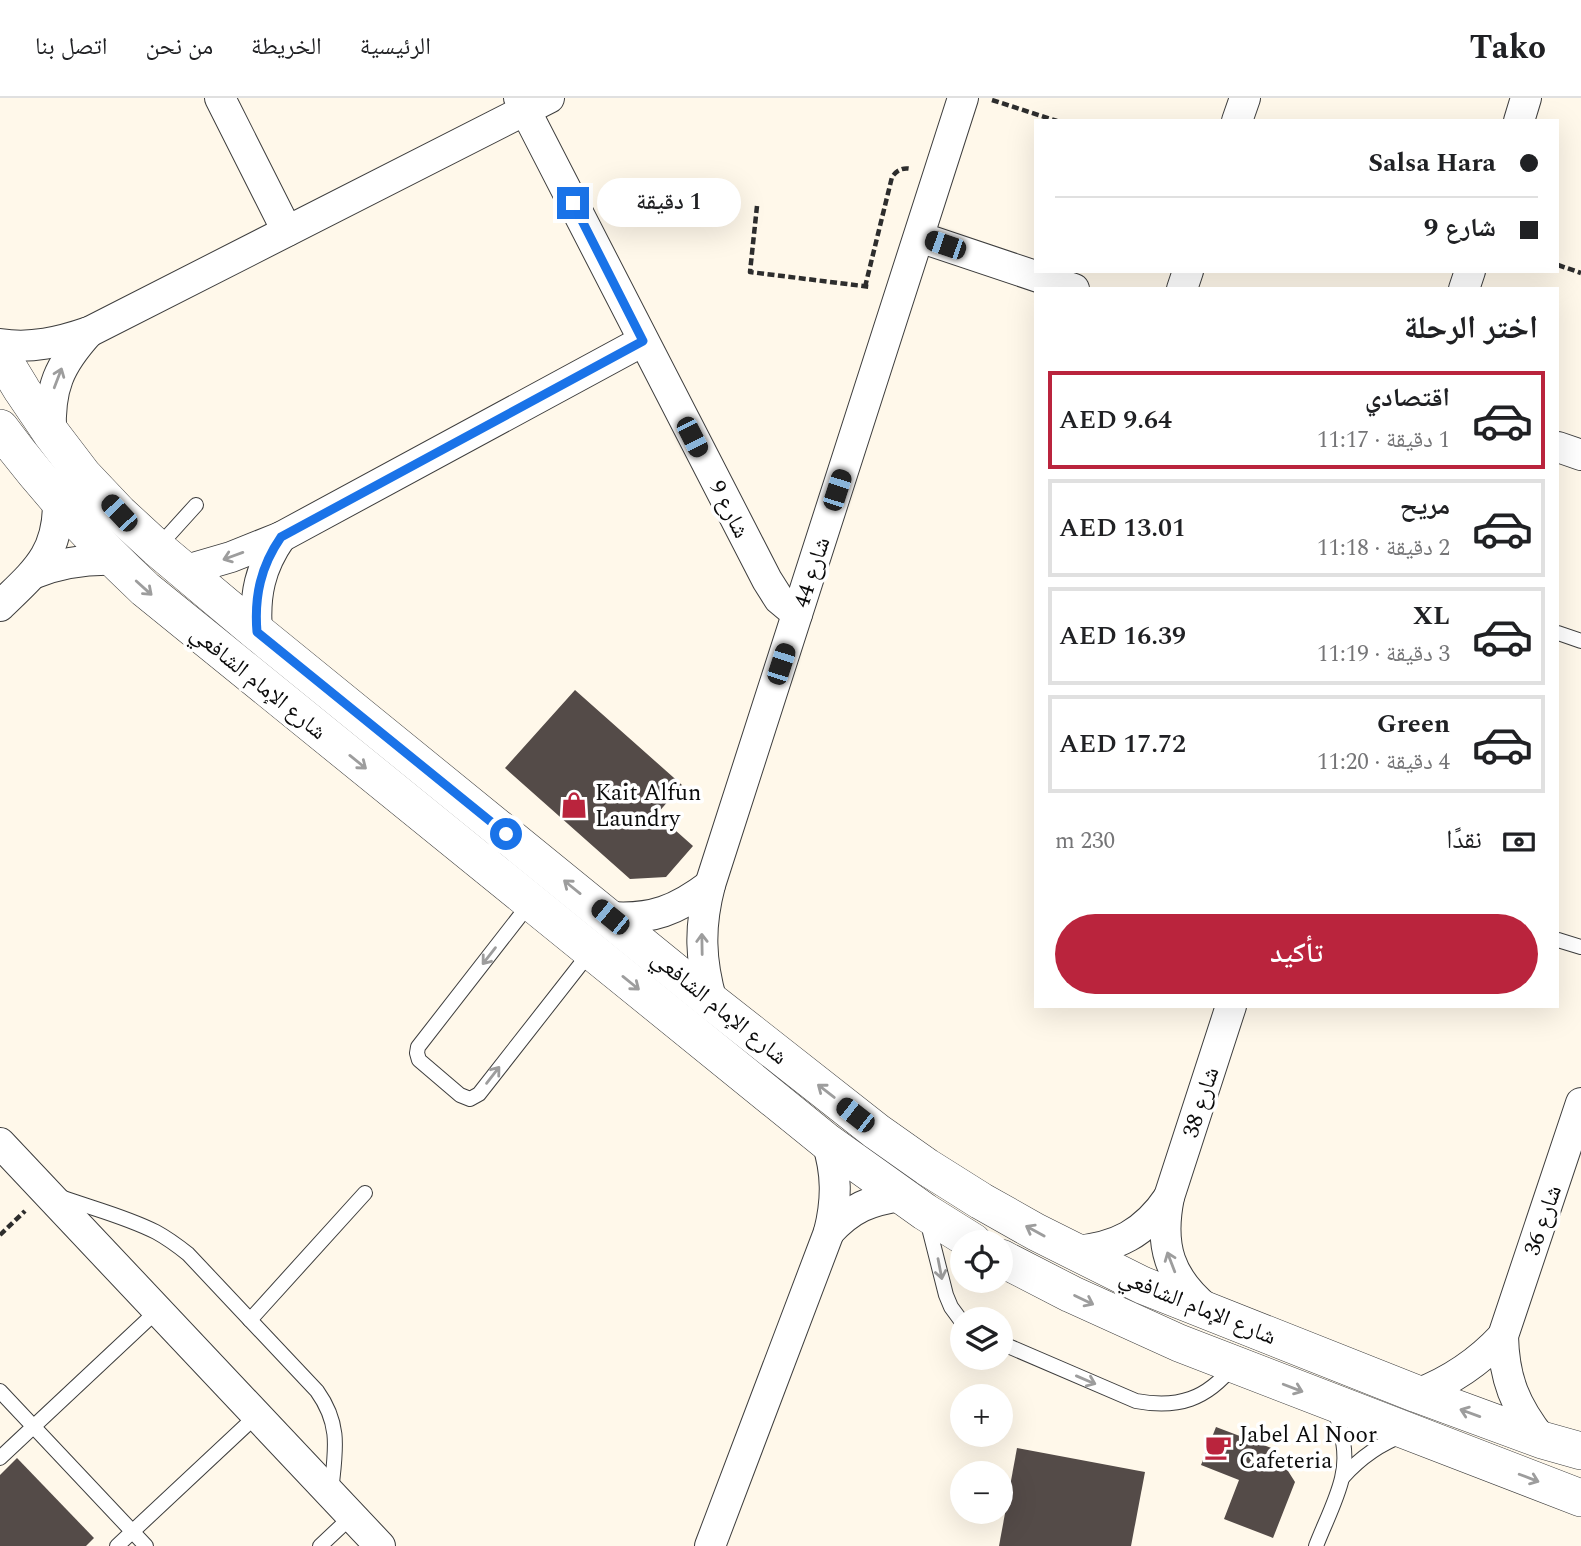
<!DOCTYPE html>
<html lang="ar">
<head>
<meta charset="utf-8">
<style>
	body { margin:0; font-family:Spectral,"Noto Naskh Arabic",serif; background:#f6f6f6; color:#202124; direction:rtl; height:100vh; display:flex; flex-direction:column; font-size:26px; white-space:nowrap }
	* { box-sizing:border-box; margin:0 }
	p { font-size:23px; color:#757577 }
	.icon { flex:none; width:38px; height:38px; fill:none; stroke:currentColor; stroke-width:2; stroke-linecap:round; stroke-linejoin:round }
	.map { position:relative; flex:1; overflow:hidden; direction:ltr }
	.panel { position:absolute; left:1034px; top:189px; width:525px; height:721px; display:flex; flex-direction:column; background:#fff; border-radius:0px; box-shadow:0 7px 28px #0002; direction:rtl }
	.panel>* { flex:none }
	.banner { position:absolute; left:1034px; top:21px; width:525px; height:154px; border-radius:0px; box-shadow:0 7px 28px #0002; direction:rtl; display:grid; align-content:center; height:154px; padding:0 21px; background:#fff }
	.fabs { position:absolute; left:950px; top:1132px; display:grid; gap:14px }
	.fabs a { display:grid; place-items:center; width:63px; height:63px; border-radius:50%; background:#fff; box-shadow:0 7px 28px #0002; font-size:35px }
	.end { position:absolute; width:32px; height:32px; margin:-16px; border:9px solid #1a73e8; background:#fff; box-shadow:0 0 0 4px #fff }
	.from { border-radius:50% }
	.bubble { position:absolute; height:49px; border-radius:24px; background:#fff; box-shadow:0 7px 28px #0002; font-size:23px; font-weight:600; line-height:49px; text-align:center; direction:rtl }
	.car { position:absolute; width:21px; height:42px; margin:-21px -10px; border-radius:9px; box-shadow:0 0 5px 2px #0007; background:linear-gradient(#222 24%,#8ab4d8 0 40%,#222 0 76%,#8ab4d8 0 86%,#222 0) }
	.banner b { display:flex; align-items:center; gap:24px; height:66px; font-size:26px }
	.banner b+b { border-top:2px solid #e0e0e0 }
	.banner i { width:18px; height:18px; background:#202124 }
	ul { padding:0; list-style:none }
	li { display:flex; align-items:center; gap:21px; height:98px; margin:0 14px 10px; padding:0 7px; border:4px solid #e0e0e0; border-radius:0px }
	li div { flex:1 }
	li b { display:block; font-size:26px }
	li em { font-style:normal; font-weight:600 }
	li.on { border-color:#ba243d }
	li>.icon { width:63px; height:63px; stroke-width:1.5 }
	h2 { padding:0 21px; font-size:32px; line-height:84px }
	.pay { display:flex; align-items:center; gap:18px; height:77px; padding:0 21px; font-size:26px }
	.pay p { margin-inline-start:auto }
	.primary-button { display:flex; gap:14px; margin-top:auto; padding:14px 21px }
	.primary-button a { flex:1; height:80px; border-radius:42px; background:#ba243d; color:#fff; font-size:28px; font-weight:600; line-height:80px; text-align:center }
	header { display:flex; align-items:center; gap:42px; box-sizing:border-box; height:98px; padding:0 35px; background:#fff; border-bottom:2px solid #e0e0e0 }
	header strong { font-size:33px }
	nav { display:flex; gap:38px; margin-inline-start:auto; font-size:24px }
	.map>svg:first-child { display:block }
	.building { fill:#544b48 }
	.lines { fill:none; stroke-linecap:round; stroke-linejoin:round }
	.service-casing { stroke:#3e3e3e; stroke-width:16 }
	.minor-casing { stroke:#3e3e3e; stroke-width:32 }
	.tertiary-casing { stroke:#3e3e3e; stroke-width:38 }
	.path { stroke:#2d2d2d; stroke-width:4.5; stroke-dasharray:7 3.5; stroke-linecap:butt }
	.service { stroke:#fff; stroke-width:14 }
	.minor { stroke:#fff; stroke-width:30 }
	.tertiary { stroke:#fff; stroke-width:37 }
	.oneway { stroke:#9d9d9d }
	.route { stroke:#1a73e8; stroke-width:9 }
	.labels { text-anchor:middle; stroke-width:7; stroke-linejoin:round; paint-order:stroke }
	.street-label { font-size:23px; fill:#0b0b0b; stroke:#fff }
	.poi-label { font-size:23px; fill:#0b0b0b; stroke:#fff; text-anchor:start }
</style>
</head>
<body>
<header>
<strong>Tako</strong>
<nav><a>الرئيسية</a><a>الخريطة</a><a>من نحن</a><a>اتصل بنا</a></nav>
</header>
<div class="map">
<svg width="1581" height="1448" viewBox="0 0 1581 1448">
	<rect width="100%" height="100%" fill="#fff8ea"/>
	<g class="building">
		<path d="M 575,592 L 682,687 L 657,716 L 693,748 L 666,779 L 630,781 L 505,670 Z"/>
		<path d="M 1216,1329 L 1274,1351 L 1295,1384 L 1273,1440 L 1224,1421 L 1239,1382 L 1201,1367 Z"/>
		<path d="M 1017,1350 L 1145,1374 L 1131,1448 L 999,1448 Z"/>
		<path d="M 17,1360 L 94,1440 L 86,1448 L 0,1448 L 0,1377 Z"/>
	</g>
	<g class="lines">
		<defs>
			<g id="service">
				<path d="M 158,449 L 196,407"/>
				<path d="M 1558,535 L 1581,543"/>
				<path d="M 530,805 L 418,949 L 417,955 L 419,962 L 460,997 L 470,1001 L 479,996 L 591,853"/>
				<path d="M 1558,842 L 1581,849"/>
				<path d="M 61,1099 C 91,1110 127,1119 156,1134 C 167,1140 178,1148 188,1156 L 317,1293 C 342,1328 335,1354 331,1394"/>
				<path d="M 927,1122 L 946,1197 L 951,1209 L 962,1224"/>
				<path d="M 250,1222 L 365,1095"/>
				<path d="M 1001,1245 L 1136,1303 C 1178,1311 1207,1301 1233,1268"/>
				<path d="M 0,1293 L 146,1448"/>
				<path d="M 0,1360 L 158,1212"/>
				<path d="M 1343,1379 C 1360,1360 1379,1346 1404,1337"/>
				<path d="M 117,1448 L 257,1317"/>
				<path d="M 320,1448 L 352,1418"/>
				<path d="M 1316,1448 C 1324,1427 1337,1402 1342,1380 C 1348,1357 1342,1330 1333,1309"/>
			</g>
			<g id="minor">
				<path d="M 220,0 L 287,133"/>
				<path d="M 519,0 L 767,482 L 779,501 L 797,516"/>
				<path d="M 1237,23 L 1245,0"/>
				<path d="M 1519,23 L 1526,0"/>
				<path d="M 919,139 L 1074,191"/>
				<path d="M 1182,191 L 1188,173"/>
				<path d="M 1464,191 L 1470,173"/>
				<path d="M 0,246 C 31,251 60,244 89,234 L 549,0"/>
				<path d="M 51,335 C 49,290 59,267 89,234"/>
				<path d="M 1558,349 L 1581,357"/>
				<path d="M 183,473 L 231,459 L 281,439 L 643,243"/>
				<path d="M 35,475 C 61,465 86,461 114,462"/>
				<path d="M 0,508 C 36,473 59,456 58,402"/>
				<path d="M 257,534 C 254,497 260,469 281,439"/>
				<path d="M 610,819 C 652,822 677,812 710,787"/>
				<path d="M 712,904 C 700,862 699,829 710,787 L 963,0"/>
				<path d="M 0,1045 L 380,1448"/>
				<path d="M 829,1134 C 851,1110 870,1102 902,1098"/>
				<path d="M 1074,1153 C 1116,1150 1145,1135 1169,1099"/>
				<path d="M 1208,1212 C 1169,1180 1159,1148 1169,1099 L 1231,908"/>
				<path d="M 1417,1296 C 1451,1283 1478,1265 1503,1238"/>
				<path d="M 1542,1342 C 1515,1308 1504,1281 1503,1238 L 1581,1005"/>
				<path d="M 710,1448 L 829,1134 C 837,1102 837,1075 827,1044"/>
			</g>
			<g id="tertiary">
				<path d="M 0,256 L 22,292 L 51,335 L 83,377 L 119,415 L 157,450 L 257,534 L 712,904 L 876,1033 L 927,1069 L 981,1103 L 1036,1134 L 1142,1187 L 1417,1296 L 1542,1342 L 1581,1353"/>
				<path d="M 0,330 C 43,389 92,441 145,491 L 827,1044 L 925,1114 L 973,1144"/>
				<path d="M 1001,1160 L 1071,1196 L 1179,1245 L 1581,1400"/>
			</g>
		</defs>
		<use href="#service" class="service-casing"/>
		<use href="#minor" class="minor-casing"/>
		<use href="#tertiary" class="tertiary-casing"/>
		<g class="path">
			<path d="M 992,2 L 1057,23"/>
			<path d="M 757,108 L 750,174 L 871,189"/>
			<path d="M 1558,167 L 1581,175"/>
			<path d="M 865,189 L 892,79 C 897,72 903,69 911,71"/>
			<path d="M 0,1137 L 25,1113"/>
		</g>
		<use href="#service" class="service"/>
		<use href="#minor" class="minor"/>
		<use href="#tertiary" class="tertiary"/>
	</g>
	<defs><path id="oneway-shaft" d="M-6 0H5M1.5-3L5.5 0L1.5 3" fill="none" stroke-width="1.6" stroke-linecap="round" stroke-linejoin="round" transform="scale(1.75)"/></defs>
	<g class="oneway">
		<use href="#oneway-shaft" transform="translate(58 280) rotate(-69)"/>
		<use href="#oneway-shaft" transform="translate(233 458) rotate(160)"/>
		<use href="#oneway-shaft" transform="translate(144 490) rotate(42)"/>
		<use href="#oneway-shaft" transform="translate(358 664) rotate(39)"/>
		<use href="#oneway-shaft" transform="translate(572 789) rotate(-141)"/>
		<use href="#oneway-shaft" transform="translate(702 846) rotate(-91)"/>
		<use href="#oneway-shaft" transform="translate(489 858) rotate(128)"/>
		<use href="#oneway-shaft" transform="translate(631 885) rotate(39)"/>
		<use href="#oneway-shaft" transform="translate(493 977) rotate(-52)"/>
		<use href="#oneway-shaft" transform="translate(826 993) rotate(-142)"/>
		<use href="#oneway-shaft" transform="translate(1035 1133) rotate(-151)"/>
		<use href="#oneway-shaft" transform="translate(1171 1164) rotate(-111)"/>
		<use href="#oneway-shaft" transform="translate(940 1171) rotate(79)"/>
		<use href="#oneway-shaft" transform="translate(1084 1202) rotate(26)"/>
		<use href="#oneway-shaft" transform="translate(1086 1282) rotate(23)"/>
		<use href="#oneway-shaft" transform="translate(1293 1290) rotate(21)"/>
		<use href="#oneway-shaft" transform="translate(1470 1315) rotate(-160)"/>
		<use href="#oneway-shaft" transform="translate(1529 1380) rotate(21)"/>
	</g>
	<g class="lines">
		<path class="route" d="M 506,736 L 257,534 C 254,498 261,468 281,439 L 643,243 L 573,105"/>
	</g>
	<defs>
		<symbol id="shop-bare" viewBox="-9 -9 18 18"><path d="M-5-2.5h2.3a2.7 3.5 0 0 1 5.4 0H5L5.5 6h-11ZM-1.5-2.5h3a1.5 2.3 0 0 0-3 0Z" fill="#ba243d" stroke="#fff" stroke-width="2.5" paint-order="stroke"/></symbol>
		<symbol id="cafe-bare" viewBox="-9 -9 18 18"><path d="M-5.5-4.5H6V0H3Q3 3.5 0 3.5H-2.5Q-5.5 3.5-5.5 0ZM3-3.2v2h1.7v-2ZM-6 4.5H4V6H-6Z" fill="#ba243d" stroke="#fff" stroke-width="2.5" paint-order="stroke"/></symbol>
	</defs>
	<g fill-rule="evenodd">
		<use href="#shop-bare" x="555" y="688" width="38" height="38"/>
		<use href="#cafe-bare" x="1199" y="1330" width="38" height="38"/>
	</g>
	<g class="labels">
		<g class="street-label">
			<text transform="translate(730 411) rotate(63)" y="8">شارع 9</text>
			<text transform="translate(811 474) rotate(-72)" y="8">شارع 44</text>
			<text transform="translate(259 584) rotate(39)" y="8">شارع الإمام الشافعي</text>
			<text transform="translate(720 909) rotate(39)" y="8">شارع الإمام الشافعي</text>
			<text transform="translate(1200 1004) rotate(-72)" y="8">شارع 38</text>
			<text transform="translate(1542 1122) rotate(-71)" y="8">شارع 36</text>
			<text transform="translate(1198 1208) rotate(22)" y="8">شارع الإمام الشافعي</text>
		</g>
		<g class="poi-label">
			<text x="595" y="702">Kait Alfun<tspan x="595" dy="26">Laundry</tspan></text>
			<text x="1239" y="1344">Jabel Al Noor<tspan x="1239" dy="26">Cafeteria</tspan></text>
		</g>
	</g>
</svg>
<div class="fabs">
<a><svg class="icon" aria-label="locate" viewBox="0 0 24 24"><circle cx="12" cy="12" r="6"/><path d="M12 2v4M12 18v4M2 12h4M18 12h4"/></svg></a>
<a><svg class="icon" aria-label="layers" viewBox="0 0 24 24"><path d="M12 4l9 5-9 5-9-5zM3 14l9 5 9-5"/></svg></a>
<a>+</a>
<a>−</a>
</div>
<i class="end from" style="left:506px;top:736px"></i>
<i class="end" style="left:573px;top:105px"></i>
<div class="bubble" style="left:597px;top:80px;width:144px">1 دقيقة</div>
<i class="car" style="left:945px;top:147px;rotate:289deg"></i>
<i class="car" style="left:692px;top:339px;rotate:153deg"></i>
<i class="car" style="left:837px;top:392px;rotate:18deg"></i>
<i class="car" style="left:119px;top:415px;rotate:317deg"></i>
<i class="car" style="left:781px;top:566px;rotate:18deg"></i>
<i class="car" style="left:610px;top:819px;rotate:309deg"></i>
<i class="car" style="left:855px;top:1017px;rotate:308deg"></i>
<div class="banner">
<b><i class="from"></i>Salsa Hara</b>
<b><i></i>شارع 9</b>
</div>
<section class="panel">
<h2>اختر الرحلة</h2>
<ul>
<li class="on"><svg class="icon" aria-label="car" viewBox="0 0 24 24"><path d="M5 17H2v-5l4-1 3-4h7l3 4 3 1v5h-3M9 17h6M6 11h13"/><circle cx="7" cy="17" r="2"/><circle cx="17" cy="17" r="2"/></svg><div><b>اقتصادي</b><p>1 دقيقة · 11:17</p></div><em>AED 9.64</em></li>
<li><svg class="icon" aria-label="car" viewBox="0 0 24 24"><path d="M5 17H2v-5l4-1 3-4h7l3 4 3 1v5h-3M9 17h6M6 11h13"/><circle cx="7" cy="17" r="2"/><circle cx="17" cy="17" r="2"/></svg><div><b>مريح</b><p>2 دقيقة · 11:18</p></div><em>AED 13.01</em></li>
<li><svg class="icon" aria-label="car" viewBox="0 0 24 24"><path d="M5 17H2v-5l4-1 3-4h7l3 4 3 1v5h-3M9 17h6M6 11h13"/><circle cx="7" cy="17" r="2"/><circle cx="17" cy="17" r="2"/></svg><div><b>XL</b><p>3 دقيقة · 11:19</p></div><em>AED 16.39</em></li>
<li><svg class="icon" aria-label="car" viewBox="0 0 24 24"><path d="M5 17H2v-5l4-1 3-4h7l3 4 3 1v5h-3M9 17h6M6 11h13"/><circle cx="7" cy="17" r="2"/><circle cx="17" cy="17" r="2"/></svg><div><b>Green</b><p>4 دقيقة · 11:20</p></div><em>AED 17.72</em></li>
</ul>
<div class="pay"><svg class="icon" aria-label="cash" viewBox="0 0 24 24"><path d="M3 7h18v10H3z"/><circle cx="12" cy="12" r="2"/></svg>نقدًا<p>230 m</p></div>
<div class="primary-button"><a>تأكيد</a></div>
</section>
</div>
</body>
</html>
